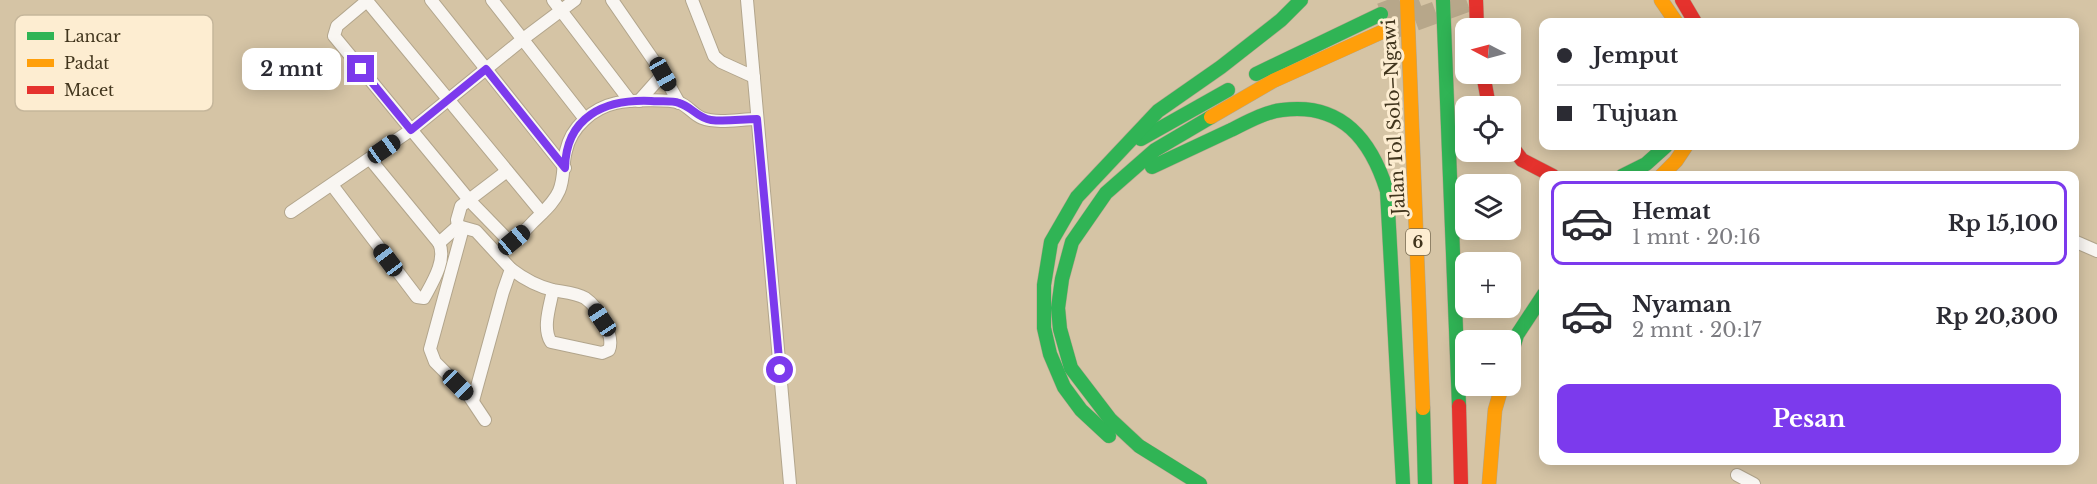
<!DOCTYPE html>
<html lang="id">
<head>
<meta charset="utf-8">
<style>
	body { margin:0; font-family:"Libre Baskerville",serif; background:#f7f7f7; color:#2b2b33; height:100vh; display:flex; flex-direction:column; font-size:22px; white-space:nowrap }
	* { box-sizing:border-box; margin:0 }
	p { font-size:20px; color:#7c7c81 }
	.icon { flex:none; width:33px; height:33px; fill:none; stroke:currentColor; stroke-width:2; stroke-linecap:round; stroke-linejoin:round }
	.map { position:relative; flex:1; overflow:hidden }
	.drawer { position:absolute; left:1539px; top:171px; width:540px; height:294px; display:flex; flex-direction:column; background:#fff; border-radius:12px; box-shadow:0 3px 15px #0003 }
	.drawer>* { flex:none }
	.hud { position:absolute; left:1539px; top:18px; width:540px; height:132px; border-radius:12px; box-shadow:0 3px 15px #0003; display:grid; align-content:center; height:132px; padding:0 18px; background:#fff }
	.needle { width:39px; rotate:276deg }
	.fabs { position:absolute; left:1455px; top:18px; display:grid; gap:12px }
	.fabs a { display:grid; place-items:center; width:66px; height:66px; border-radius:12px; background:#fff; box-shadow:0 3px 15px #0003; font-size:30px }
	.end { position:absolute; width:27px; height:27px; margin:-14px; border:8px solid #7c3aed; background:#fff; box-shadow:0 0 0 3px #fff }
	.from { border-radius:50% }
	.bubble { position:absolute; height:42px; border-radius:12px; background:#fff; box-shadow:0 3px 15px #0003; font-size:20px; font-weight:700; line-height:42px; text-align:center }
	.car { position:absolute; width:18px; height:36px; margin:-18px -9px; border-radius:8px; box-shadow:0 0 4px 2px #0007; background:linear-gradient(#222 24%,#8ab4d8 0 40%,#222 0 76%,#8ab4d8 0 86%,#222 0) }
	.hud b { display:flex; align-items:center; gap:21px; height:57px; font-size:22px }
	.hud b+b { border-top:2px solid #e1e1e2 }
	.hud i { width:15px; height:15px; background:#2b2b33 }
	ul { padding:10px 0 0; list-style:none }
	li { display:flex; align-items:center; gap:18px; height:84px; margin:0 12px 9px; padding:0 6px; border:3px solid transparent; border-radius:12px }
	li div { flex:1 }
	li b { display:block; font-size:22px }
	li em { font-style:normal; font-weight:700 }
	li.current { border-color:#7c3aed }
	li>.icon { width:54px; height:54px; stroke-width:1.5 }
	.button { display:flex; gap:12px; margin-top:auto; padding:12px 18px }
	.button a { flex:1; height:69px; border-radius:12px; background:#7c3aed; color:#fff; font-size:24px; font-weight:700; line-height:69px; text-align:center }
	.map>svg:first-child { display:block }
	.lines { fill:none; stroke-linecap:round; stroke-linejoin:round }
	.highway-tunnel { stroke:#b7a78a; stroke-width:22; stroke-dasharray:22 11; stroke-linecap:butt }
	.street-casing { stroke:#b2a58c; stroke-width:14 }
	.fast-casing { stroke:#b2a58c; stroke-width:15 }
	.slow-casing { stroke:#b2a58c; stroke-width:15 }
	.jam-casing { stroke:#b2a58c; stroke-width:15 }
	.street { stroke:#f9f6f2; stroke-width:12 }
	.fast { stroke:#30b455; stroke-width:14 }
	.slow { stroke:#ff9f0a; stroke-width:14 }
	.jam { stroke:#e5322d; stroke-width:14 }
	.route { stroke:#7c3aed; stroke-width:8 }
	.labels { text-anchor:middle; stroke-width:6; stroke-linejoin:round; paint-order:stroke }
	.shield { fill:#fdedd1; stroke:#796c53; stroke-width:1.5 }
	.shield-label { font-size:16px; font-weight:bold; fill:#41351d }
	.street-label { font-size:18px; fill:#41351d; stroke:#fdedd1 }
	.key { fill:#fdedd1; stroke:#c5b69b; stroke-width:1.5 }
	.key-label { font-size:16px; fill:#41351d }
</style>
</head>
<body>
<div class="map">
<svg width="2097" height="484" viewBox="0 0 2097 484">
	<rect width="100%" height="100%" fill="#d5c4a5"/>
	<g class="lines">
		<g class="highway-tunnel">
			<path d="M 1381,14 L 1419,0"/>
			<path d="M 1384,31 L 1470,0"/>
		</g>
		<defs>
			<g id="street">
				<path d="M 368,0 L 337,26 L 334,36 L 470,201 L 509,241 C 518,238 526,230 533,222 C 543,212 554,203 559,191 C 565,177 562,164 566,151 C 571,127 593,108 616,103 C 628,100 669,99 680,103 C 688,106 694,115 702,118 C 718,124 740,119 757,119"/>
				<path d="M 431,0 L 565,168"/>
				<path d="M 492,0 L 585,119"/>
				<path d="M 553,0 L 630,101"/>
				<path d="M 612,0 L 663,74 L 679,103"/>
				<path d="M 692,0 L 714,56 L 721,62 L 754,77"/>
				<path d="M 747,0 L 790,484"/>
				<path d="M 367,1 L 542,213"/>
				<path d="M 639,101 L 663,74"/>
				<path d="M 370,159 L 439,243 L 458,226"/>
				<path d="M 332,185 L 417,297 L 424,298 C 432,283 447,260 439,243"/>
				<path d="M 291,212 L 411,130 L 523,39 L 575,0"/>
				<path d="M 458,226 L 476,231 L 511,269 L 503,292 L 473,401"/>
				<path d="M 458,226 L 457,220 L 461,206 L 507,171"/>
				<path d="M 463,228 L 430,349 L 435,362 L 469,396 L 485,420"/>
				<path d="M 2074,241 L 2097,251"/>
				<path d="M 511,269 C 524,279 536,286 553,290 C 562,292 576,293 585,298 C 598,307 615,335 609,350 L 602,353 L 551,342 C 542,328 550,306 553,290"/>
				<path d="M 1737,475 L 1754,484"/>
			</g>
			<g id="fast">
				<path d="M 1443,0 L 1459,406"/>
				<path d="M 1256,74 L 1381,14"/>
				<path d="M 1141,139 L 1228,90"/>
				<path d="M 1152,167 C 1178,155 1205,142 1231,130 C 1247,122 1265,112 1282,110 C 1342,102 1371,140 1387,191 L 1403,484"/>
				<path d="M 1622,176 L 1646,164 L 1666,146"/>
				<path d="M 1510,358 L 1517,335 L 1544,294"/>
				<path d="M 1423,408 L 1425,484"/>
				<path d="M 1109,436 L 1081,410 L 1064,387 L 1050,354 L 1044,328 L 1044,285 L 1051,242 L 1077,197 L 1158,111 L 1221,67 L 1281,20 L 1301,0"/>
				<path d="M 1200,484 L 1139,446 L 1110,419 L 1071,368 L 1060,329 L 1058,308 L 1062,279 L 1072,242 L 1106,193 L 1155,150 L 1211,117"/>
			</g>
			<g id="slow">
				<path d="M 1407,0 L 1423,408"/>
				<path d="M 1661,0 L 1676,22"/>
				<path d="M 1211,117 L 1273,81 L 1384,31"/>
				<path d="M 1661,176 L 1676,161 L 1686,146"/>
				<path d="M 1489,484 L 1495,410 L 1502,386"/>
			</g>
			<g id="jam">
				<path d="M 1476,0 L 1477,28"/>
				<path d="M 1682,0 L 1695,22"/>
				<path d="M 1483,74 L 1489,106"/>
				<path d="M 1510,144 L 1522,160 L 1553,176"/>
				<path d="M 1459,406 L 1461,484"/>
			</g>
		</defs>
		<use href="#street" class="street-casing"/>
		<use href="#fast" class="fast-casing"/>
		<use href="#slow" class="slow-casing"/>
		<use href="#jam" class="jam-casing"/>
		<use href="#street" class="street"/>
		<use href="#fast" class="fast"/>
		<use href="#slow" class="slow"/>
		<use href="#jam" class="jam"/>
	</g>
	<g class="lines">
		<path class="route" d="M 361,69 L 411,130 L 486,69 L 565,168 C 566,117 604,99 651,101 C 659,102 671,100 679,103 C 691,106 697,118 711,120 C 726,122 742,119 757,119 L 780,370"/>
	</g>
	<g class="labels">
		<rect class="shield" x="1406" y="229" width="24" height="26" rx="4.5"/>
		<g class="shield-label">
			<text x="1418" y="248">6</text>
		</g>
		<g class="street-label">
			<text transform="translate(1394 117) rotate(-93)" y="6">Jalan Tol Solo–Ngawi</text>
		</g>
	</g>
	<rect x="15" y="15" width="198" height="96" rx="9" class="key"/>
	<rect x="27" y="32" width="27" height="8" fill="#30b455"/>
	<rect x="27" y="59" width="27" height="8" fill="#ff9f0a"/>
	<rect x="27" y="86" width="27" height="8" fill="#e5322d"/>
	<g class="key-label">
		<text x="64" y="42">Lancar</text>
		<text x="64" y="69">Padat</text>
		<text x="64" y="96">Macet</text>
	</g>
</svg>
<div class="fabs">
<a><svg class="needle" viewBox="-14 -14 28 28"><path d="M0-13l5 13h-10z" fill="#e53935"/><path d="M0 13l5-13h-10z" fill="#7c7c81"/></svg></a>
<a><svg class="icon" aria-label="locate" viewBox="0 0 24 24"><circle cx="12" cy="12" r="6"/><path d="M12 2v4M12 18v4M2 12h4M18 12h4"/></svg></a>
<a><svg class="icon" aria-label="layers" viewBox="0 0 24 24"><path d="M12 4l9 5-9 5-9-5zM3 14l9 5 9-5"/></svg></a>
<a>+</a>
<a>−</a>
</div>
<i class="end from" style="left:780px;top:370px"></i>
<i class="end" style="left:361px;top:69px"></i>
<div class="bubble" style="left:242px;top:48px;width:99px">2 mnt</div>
<i class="car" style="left:663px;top:74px;rotate:151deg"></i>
<i class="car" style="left:384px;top:149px;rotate:55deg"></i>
<i class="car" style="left:514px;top:240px;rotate:50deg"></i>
<i class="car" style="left:388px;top:260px;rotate:323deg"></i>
<i class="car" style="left:602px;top:320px;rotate:326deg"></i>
<i class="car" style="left:458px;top:385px;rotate:135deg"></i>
<div class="hud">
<b><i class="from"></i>Jemput</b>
<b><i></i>Tujuan</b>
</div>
<section class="drawer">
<ul>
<li class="current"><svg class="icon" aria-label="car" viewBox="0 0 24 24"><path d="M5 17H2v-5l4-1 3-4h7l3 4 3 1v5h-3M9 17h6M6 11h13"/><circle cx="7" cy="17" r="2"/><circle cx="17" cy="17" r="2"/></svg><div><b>Hemat</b><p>1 mnt · 20:16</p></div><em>Rp 15,100</em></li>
<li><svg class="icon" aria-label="car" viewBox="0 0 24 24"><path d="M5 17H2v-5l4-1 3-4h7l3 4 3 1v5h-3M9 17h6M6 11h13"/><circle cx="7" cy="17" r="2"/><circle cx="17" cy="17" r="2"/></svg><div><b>Nyaman</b><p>2 mnt · 20:17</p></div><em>Rp 20,300</em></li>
</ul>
<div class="button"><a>Pesan</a></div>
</section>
</div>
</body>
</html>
